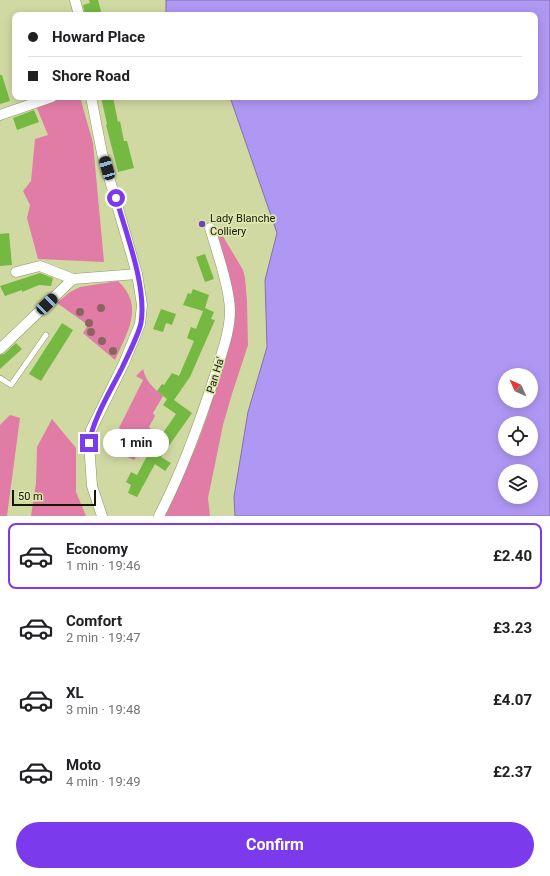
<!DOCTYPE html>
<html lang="en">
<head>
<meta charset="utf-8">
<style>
	body { margin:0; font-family:Roboto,sans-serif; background:#f6f6f6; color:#202124; height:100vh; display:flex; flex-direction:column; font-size:15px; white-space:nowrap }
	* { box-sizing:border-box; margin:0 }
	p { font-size:13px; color:#757577 }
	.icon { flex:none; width:22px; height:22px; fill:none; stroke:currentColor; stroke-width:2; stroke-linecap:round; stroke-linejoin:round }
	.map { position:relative; height:516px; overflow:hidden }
	.sheet { display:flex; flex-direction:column; background:#fff; flex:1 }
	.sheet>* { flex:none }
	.guide { position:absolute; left:12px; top:12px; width:526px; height:88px; border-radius:8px; box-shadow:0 2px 10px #0003; display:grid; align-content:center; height:88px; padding:0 16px; background:#fff }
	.needle { width:26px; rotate:315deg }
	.fabs { position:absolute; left:498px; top:368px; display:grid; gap:8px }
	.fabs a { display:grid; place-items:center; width:40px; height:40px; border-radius:50%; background:#fff; box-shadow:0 2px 10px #0003; font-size:20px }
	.scale { position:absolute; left:12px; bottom:10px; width:84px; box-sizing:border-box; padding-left:4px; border:2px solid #161805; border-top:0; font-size:11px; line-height:14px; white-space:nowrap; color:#161805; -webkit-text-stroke:3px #dee6b0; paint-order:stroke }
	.end { position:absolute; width:18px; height:18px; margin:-9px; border:5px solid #7c3aed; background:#fff; box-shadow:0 0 0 2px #fff }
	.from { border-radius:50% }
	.bubble { position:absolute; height:28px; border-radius:14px; background:#fff; box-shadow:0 2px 10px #0003; font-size:13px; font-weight:700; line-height:28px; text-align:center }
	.car { position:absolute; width:12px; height:24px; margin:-12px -6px; border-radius:5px; box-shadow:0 0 3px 1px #0007; background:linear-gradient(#222 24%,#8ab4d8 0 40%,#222 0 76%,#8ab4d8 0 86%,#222 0) }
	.guide b { display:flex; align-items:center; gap:14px; height:38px; font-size:15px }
	.guide b+b { border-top:1px solid #e0e0e0 }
	.guide i { width:10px; height:10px; background:#202124 }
	ul { padding:7px 0 0; list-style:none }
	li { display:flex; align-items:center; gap:12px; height:66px; margin:0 8px 6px; padding:0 8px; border:2px solid transparent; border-radius:8px }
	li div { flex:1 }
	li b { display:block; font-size:15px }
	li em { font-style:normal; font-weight:700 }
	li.selected { border-color:#7c3aed }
	li>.icon { width:36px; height:36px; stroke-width:1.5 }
	.cta { display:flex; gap:8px; margin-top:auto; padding:8px 16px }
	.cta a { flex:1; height:46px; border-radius:24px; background:#7c3aed; color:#fff; font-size:16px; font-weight:700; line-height:46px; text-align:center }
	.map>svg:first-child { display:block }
	.green { fill:#e17ca6 }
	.water { fill:#af98f4; stroke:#8172ac; fill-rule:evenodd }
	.building { fill:#75b943 }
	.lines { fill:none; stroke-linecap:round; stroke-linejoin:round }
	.lane-casing { stroke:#8f9663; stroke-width:6 }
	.street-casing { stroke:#8f9663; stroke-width:11 }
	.lane { stroke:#fff; stroke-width:5 }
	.street { stroke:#fff; stroke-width:10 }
	.tree { fill:#8c6363 }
	.route { stroke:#7c3aed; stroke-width:5 }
	.poi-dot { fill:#6c44bc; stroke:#dee6b0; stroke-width:1.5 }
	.labels { text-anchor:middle; stroke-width:3.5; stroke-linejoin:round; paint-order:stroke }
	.poi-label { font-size:11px; fill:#161805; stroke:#dee6b0; text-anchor:start }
	.street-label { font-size:11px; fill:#161805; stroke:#dee6b0 }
</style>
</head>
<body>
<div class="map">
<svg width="550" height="516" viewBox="0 0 550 516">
	<rect width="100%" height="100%" fill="#d1d9a3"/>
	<g class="green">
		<path d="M 63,97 L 80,97 L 93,143 L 104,262 L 38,259 L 27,218 L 30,205 L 23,191 L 31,181 L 35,139 L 48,135 L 36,106 Z"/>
		<path d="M 218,228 L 243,270 L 245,278 L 247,301 L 248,345 L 232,394 L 223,425 L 208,498 L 210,516 L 165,516 L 197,444 L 208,414 L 233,330 L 235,312 L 234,299 L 230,278 L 215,230 Z"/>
		<path d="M 118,281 C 145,306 127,333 115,360 L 83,333 L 88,325 L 57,303 L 70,292 L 80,287 Z"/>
		<path d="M 143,369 C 146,381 153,388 163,396 L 153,413 L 155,416 L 149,427 L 154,432 L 134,460 L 115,452 L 126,432 L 119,428 L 143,380 L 136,376 Z"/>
		<path d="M 10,415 L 20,418 L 7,516 L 0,516 L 0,425 Z"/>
		<path d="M 52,419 L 76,448 L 76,492 L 86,516 L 31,516 L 36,483 L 37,447 Z"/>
	</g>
	<path class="water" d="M 166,0 L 550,0 L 550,516 L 235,516 L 234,497 L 248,412 L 267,347 L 265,280 L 277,233 L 230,97 L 535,97 L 535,15 L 166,15 ZM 505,375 L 531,375 L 531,401 L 505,401 ZM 505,423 L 531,423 L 531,449 L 505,449 ZM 505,471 L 531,471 L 531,497 L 505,497 Z"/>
	<g class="building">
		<path d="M 89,0 L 98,0 L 102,15 L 85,15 L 83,5 L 90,3 Z"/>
		<path d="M 0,75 L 2,75 L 10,101 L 0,104 Z"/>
		<path d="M 101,97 L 113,97 L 118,122 L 120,121 L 124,141 L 127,141 L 134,168 L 118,172 L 106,125 L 107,124 Z"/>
		<path d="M 34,110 L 39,122 L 17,130 L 13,118 Z"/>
		<path d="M 9,233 L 12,265 L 0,266 L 0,234 Z"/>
		<path d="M 205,254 L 214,279 L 205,282 L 196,257 Z"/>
		<path d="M 40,273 L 53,278 L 51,286 L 39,285 L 22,292 L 22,290 L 5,296 L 0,286 Z"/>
		<path d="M 193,289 L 209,295 L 205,308 L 214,312 L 211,319 L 215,320 L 190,377 L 174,400 L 192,413 L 161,457 L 171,463 L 165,471 L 155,464 L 137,497 L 128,493 L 131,485 L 126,482 L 131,472 L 137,475 L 147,456 L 176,414 L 163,405 L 167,399 L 157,391 L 162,384 L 164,385 L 172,373 L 179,376 L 194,341 L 187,338 L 191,327 L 196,329 L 203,311 L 183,305 L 188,293 L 191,294 Z"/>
		<path d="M 161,309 L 176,314 L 172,325 L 166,323 L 163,332 L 153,329 Z"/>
		<path d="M 62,323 L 73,330 L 41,381 L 29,374 Z"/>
		<path d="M 16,343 L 22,349 L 0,369 L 0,355 L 4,354 Z"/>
		<path d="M 111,430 L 123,437 L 118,448 L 105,441 Z"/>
	</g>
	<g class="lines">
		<defs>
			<path id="lane" d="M 0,378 L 11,385 L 46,335"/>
			<g id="street">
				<path d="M 75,0 L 79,15"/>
				<path d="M 91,97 L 102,153 L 137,274 L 142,305 L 140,324 L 124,363 L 91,430 L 89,443 L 92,486 L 102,516"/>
				<path d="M 0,115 L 52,97"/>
				<path d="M 16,272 L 40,266 L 73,279"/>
				<path d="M 0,349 L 73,279 L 137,274"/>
				<path d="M 159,516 C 183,470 200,422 216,372 C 222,352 230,332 230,310 C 229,286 217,252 210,228"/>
			</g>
		</defs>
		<use href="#lane" class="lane-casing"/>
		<use href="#street" class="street-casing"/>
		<use href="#lane" class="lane"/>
		<use href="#street" class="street"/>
	</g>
	<g class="tree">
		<circle cx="101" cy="308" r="4"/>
		<circle cx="80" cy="312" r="4"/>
		<circle cx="89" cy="323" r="4"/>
		<circle cx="91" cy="332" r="4"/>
		<circle cx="102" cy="341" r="4"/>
		<circle cx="113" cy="351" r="4"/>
	</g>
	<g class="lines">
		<path class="route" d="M 89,443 C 94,417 110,392 122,368 C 127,357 139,334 141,323 C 147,287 126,233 116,198"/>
	</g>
	<circle class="poi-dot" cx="202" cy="224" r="4"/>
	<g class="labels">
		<g class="poi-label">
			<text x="210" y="222">Lady Blanche<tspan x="210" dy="13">Colliery</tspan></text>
		</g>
		<g class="street-label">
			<text transform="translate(215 375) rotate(-73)" y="4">Pan Ha'</text>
		</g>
	</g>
</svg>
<div class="fabs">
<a><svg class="needle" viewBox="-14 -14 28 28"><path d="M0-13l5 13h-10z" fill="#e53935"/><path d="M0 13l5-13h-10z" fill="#757577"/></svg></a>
<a><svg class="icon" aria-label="locate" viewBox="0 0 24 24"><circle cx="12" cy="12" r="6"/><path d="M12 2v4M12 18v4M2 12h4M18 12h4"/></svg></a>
<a><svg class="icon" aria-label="layers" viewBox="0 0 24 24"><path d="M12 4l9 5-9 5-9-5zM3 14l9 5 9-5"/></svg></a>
</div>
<div class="scale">50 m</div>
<i class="end from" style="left:116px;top:198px"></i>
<i class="end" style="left:89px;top:443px"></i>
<div class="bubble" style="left:103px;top:429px;width:66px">1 min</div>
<i class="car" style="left:107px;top:168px;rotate:344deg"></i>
<i class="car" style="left:47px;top:304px;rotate:46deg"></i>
<div class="guide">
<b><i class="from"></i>Howard Place</b>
<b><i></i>Shore Road</b>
</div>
</div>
<section class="sheet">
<ul>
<li class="selected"><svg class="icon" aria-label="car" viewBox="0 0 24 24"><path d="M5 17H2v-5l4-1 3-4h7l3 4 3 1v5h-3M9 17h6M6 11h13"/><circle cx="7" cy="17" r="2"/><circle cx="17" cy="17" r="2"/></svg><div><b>Economy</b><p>1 min · 19:46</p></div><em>£2.40</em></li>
<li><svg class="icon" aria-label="car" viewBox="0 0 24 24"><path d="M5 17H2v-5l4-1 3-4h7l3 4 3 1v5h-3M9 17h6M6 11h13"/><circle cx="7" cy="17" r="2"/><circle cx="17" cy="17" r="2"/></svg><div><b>Comfort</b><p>2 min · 19:47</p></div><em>£3.23</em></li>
<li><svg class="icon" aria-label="car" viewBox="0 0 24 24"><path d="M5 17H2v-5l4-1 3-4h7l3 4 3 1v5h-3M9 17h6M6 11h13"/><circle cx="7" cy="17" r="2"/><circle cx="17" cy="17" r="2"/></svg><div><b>XL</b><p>3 min · 19:48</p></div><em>£4.07</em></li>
<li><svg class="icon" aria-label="car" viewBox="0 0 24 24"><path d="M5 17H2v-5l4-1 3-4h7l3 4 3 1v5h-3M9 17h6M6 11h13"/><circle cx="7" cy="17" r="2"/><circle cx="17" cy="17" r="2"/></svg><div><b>Moto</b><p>4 min · 19:49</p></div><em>£2.37</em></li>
</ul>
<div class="cta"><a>Confirm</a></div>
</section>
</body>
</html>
